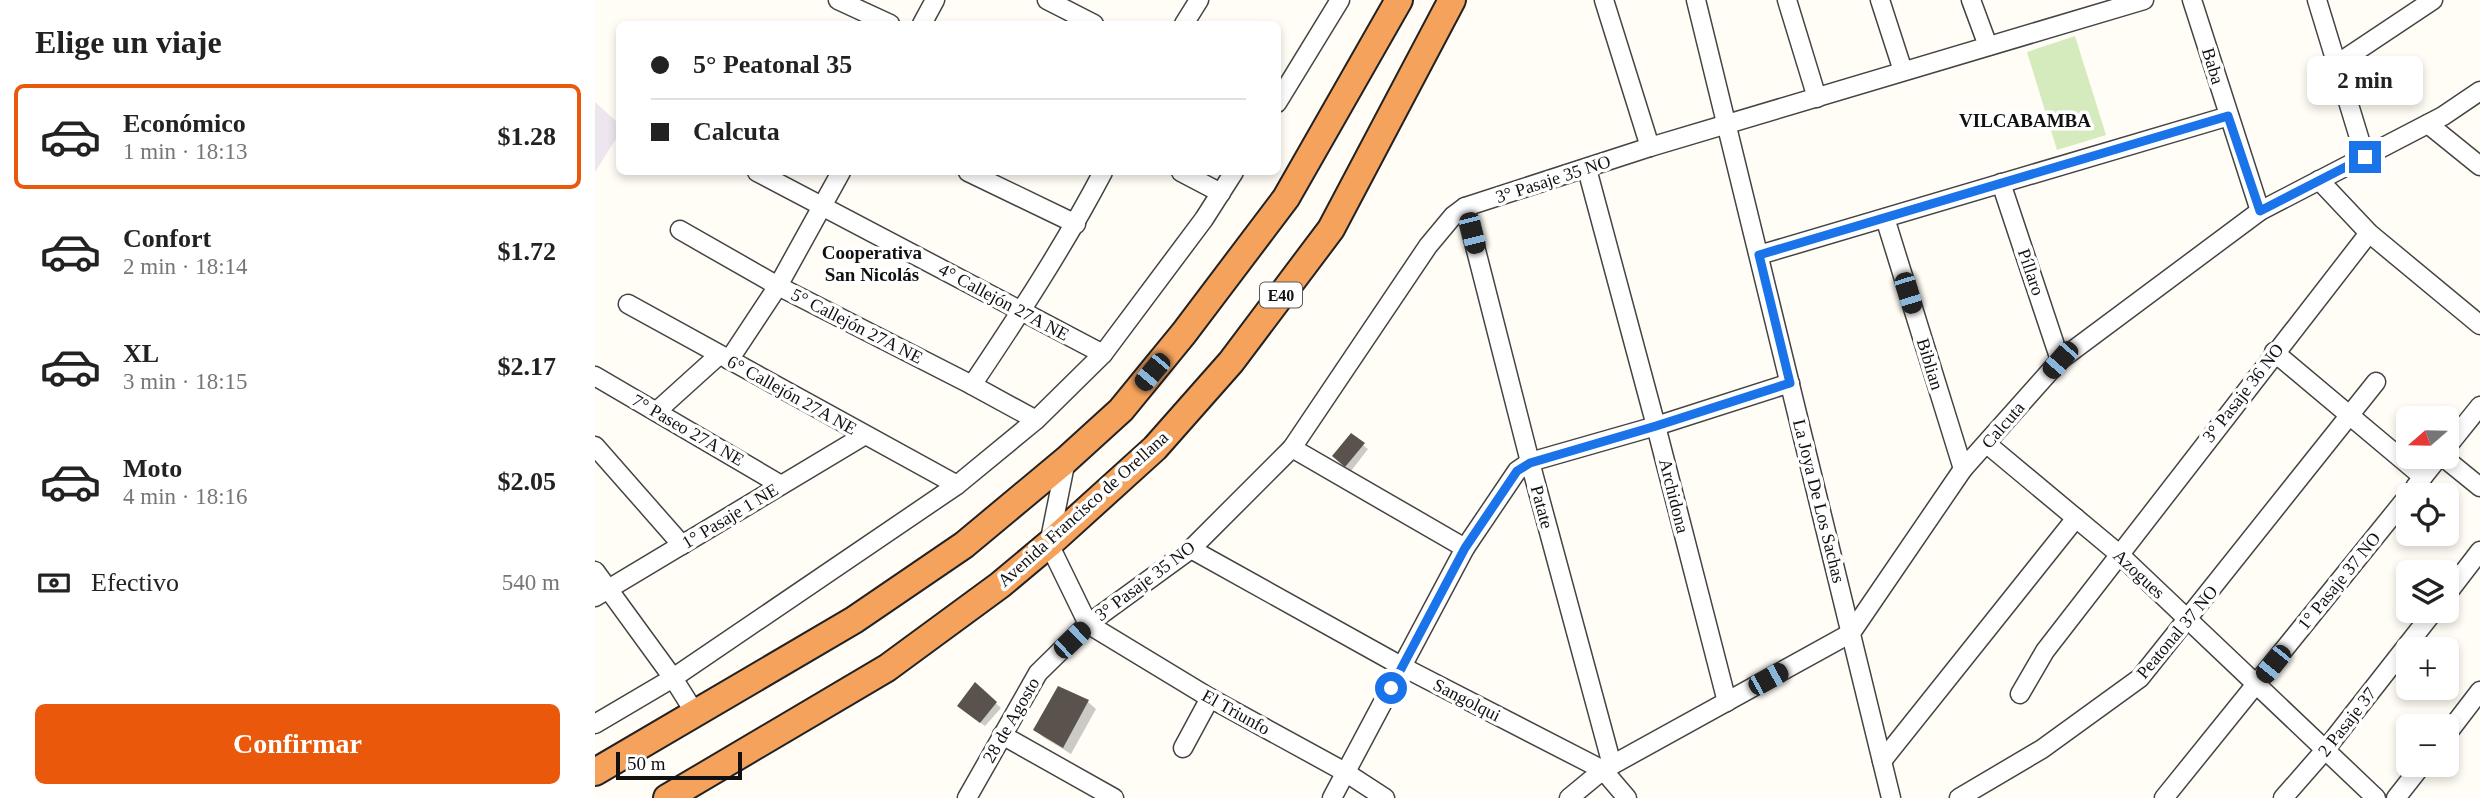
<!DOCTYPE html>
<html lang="es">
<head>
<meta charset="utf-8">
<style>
	body { margin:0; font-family:Georgia,serif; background:#f2f2f2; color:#222; height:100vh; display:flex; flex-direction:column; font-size:26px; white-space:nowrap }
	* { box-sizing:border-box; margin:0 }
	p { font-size:23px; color:#767676 }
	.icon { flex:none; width:38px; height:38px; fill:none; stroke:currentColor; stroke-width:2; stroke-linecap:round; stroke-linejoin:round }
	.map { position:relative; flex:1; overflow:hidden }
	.side { display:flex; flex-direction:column; background:#fff; width:595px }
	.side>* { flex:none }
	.guide { position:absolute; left:21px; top:21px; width:665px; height:154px; border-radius:10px; box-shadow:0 4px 10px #0003; display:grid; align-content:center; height:154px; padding:0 35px; background:#fff }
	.needle { width:46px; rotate:250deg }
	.tools { position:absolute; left:1801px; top:406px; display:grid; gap:14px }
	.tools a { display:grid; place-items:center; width:63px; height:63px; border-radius:10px; background:#fff; box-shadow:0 4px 10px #0003; font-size:35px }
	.scale { position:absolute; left:21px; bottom:18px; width:126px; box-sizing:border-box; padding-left:7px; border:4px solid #111; border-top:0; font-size:19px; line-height:24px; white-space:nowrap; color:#111; -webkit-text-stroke:5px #fff; paint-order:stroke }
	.end { position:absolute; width:32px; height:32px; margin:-16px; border:9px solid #1a73e8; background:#fff; box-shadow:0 0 0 4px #fff }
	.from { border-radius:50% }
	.bubble { position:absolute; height:49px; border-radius:10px; background:#fff; box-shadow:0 4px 10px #0003; font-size:23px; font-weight:700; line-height:49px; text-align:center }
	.car { position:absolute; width:21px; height:42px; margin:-21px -10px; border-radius:9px; box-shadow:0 0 5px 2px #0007; background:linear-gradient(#222 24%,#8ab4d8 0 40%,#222 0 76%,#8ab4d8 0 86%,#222 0) }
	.guide b { display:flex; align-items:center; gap:24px; height:66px; font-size:26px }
	.guide b+b { border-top:2px solid #e0e0e0 }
	.guide i { width:18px; height:18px; background:#222 }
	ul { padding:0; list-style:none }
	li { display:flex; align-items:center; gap:21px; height:105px; margin:0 14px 10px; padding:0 21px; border:4px solid transparent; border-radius:10px }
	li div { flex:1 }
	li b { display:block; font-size:26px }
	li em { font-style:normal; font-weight:700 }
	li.active { border-color:#ea580c }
	li>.icon { width:63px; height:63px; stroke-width:1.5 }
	h2 { padding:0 35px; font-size:32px; line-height:84px }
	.pay { display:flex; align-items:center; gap:18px; height:77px; padding:0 35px; font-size:26px }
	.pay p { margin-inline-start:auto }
	.cta { display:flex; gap:14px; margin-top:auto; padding:14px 35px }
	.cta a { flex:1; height:80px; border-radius:10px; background:#ea580c; color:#fff; font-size:28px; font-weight:700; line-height:80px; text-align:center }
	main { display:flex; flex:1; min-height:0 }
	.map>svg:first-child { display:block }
	.industrial { fill:#eee6ef }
	.green { fill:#d5ebbd }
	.shadow { fill:#0003 }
	.building { fill:#5a524d }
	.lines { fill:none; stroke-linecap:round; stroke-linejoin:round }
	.minor-casing { stroke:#444; stroke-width:21 }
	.highway-casing { stroke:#222; stroke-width:30 }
	.minor { stroke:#fff; stroke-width:18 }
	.highway { stroke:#f5a25d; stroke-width:26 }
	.route { stroke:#1a73e8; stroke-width:9 }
	.labels { text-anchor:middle; stroke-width:7; stroke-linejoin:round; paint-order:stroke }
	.shield { fill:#fff; stroke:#585858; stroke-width:2 }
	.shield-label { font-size:16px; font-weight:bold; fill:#111 }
	.street-label { font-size:18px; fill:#111; stroke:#fff }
	.neighbourhood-label { font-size:19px; font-weight:bold; fill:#111; stroke:#fff }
</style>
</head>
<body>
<main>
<section class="side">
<h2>Elige un viaje</h2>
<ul>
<li class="active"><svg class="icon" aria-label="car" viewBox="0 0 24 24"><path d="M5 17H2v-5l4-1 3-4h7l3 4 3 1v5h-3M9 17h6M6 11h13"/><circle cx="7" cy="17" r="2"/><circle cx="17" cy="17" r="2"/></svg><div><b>Económico</b><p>1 min · 18:13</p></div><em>$1.28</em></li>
<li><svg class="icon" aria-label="car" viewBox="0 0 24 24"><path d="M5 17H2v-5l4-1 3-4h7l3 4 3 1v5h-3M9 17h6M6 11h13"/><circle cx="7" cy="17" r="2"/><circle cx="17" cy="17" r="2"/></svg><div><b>Confort</b><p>2 min · 18:14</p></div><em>$1.72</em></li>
<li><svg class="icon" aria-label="car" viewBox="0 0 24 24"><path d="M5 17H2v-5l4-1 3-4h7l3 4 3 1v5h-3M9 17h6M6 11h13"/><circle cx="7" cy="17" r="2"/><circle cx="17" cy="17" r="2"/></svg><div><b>XL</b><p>3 min · 18:15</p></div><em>$2.17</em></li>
<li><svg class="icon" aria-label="car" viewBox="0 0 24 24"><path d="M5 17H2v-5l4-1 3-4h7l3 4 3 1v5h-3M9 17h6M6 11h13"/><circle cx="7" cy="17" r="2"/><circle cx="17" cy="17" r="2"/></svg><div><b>Moto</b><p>4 min · 18:16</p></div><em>$2.05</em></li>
</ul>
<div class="pay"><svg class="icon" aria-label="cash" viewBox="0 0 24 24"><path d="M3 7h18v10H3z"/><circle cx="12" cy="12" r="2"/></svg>Efectivo<p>540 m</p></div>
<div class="cta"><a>Confirmar</a></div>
</section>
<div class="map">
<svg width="1885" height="798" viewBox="0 0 1885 798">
	<rect width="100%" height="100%" fill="#fffdf5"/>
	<path class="industrial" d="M 0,102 L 24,124 L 24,134 L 0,172 Z"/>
	<path class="green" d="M 1480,36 L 1511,135 L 1462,150 L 1432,52 Z"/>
	<g class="shadow">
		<path d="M 768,445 L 773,449 L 756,471 L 744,461 Z"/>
		<path d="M 380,684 L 406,708 L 390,726 L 369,711 Z"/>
		<path d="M 493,702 L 501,709 L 476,754 L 448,737 L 440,730 Z"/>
	</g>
	<g class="building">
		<path d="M 756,433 L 770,443 L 750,467 L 737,456 Z"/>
		<path d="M 380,682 L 402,702 L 385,723 L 362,706 Z"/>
		<path d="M 463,686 L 494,700 L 468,748 L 438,730 Z"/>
	</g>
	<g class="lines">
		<defs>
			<g id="minor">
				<path d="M 243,0 L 295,24"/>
				<path d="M 452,0 L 499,24"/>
				<path d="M 1009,0 L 1055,147"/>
				<path d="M 1101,0 L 1296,798"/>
				<path d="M 1192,0 L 1222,98"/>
				<path d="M 1285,0 L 1308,71"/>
				<path d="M 1376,0 L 1393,46"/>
				<path d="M 1597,0 L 1665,211"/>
				<path d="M 1722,0 L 1770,157"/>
				<path d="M 327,24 L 340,0"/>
				<path d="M 589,24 L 604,0"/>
				<path d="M 1742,64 L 1838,0"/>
				<path d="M 682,103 L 745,0"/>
				<path d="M 1833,124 L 1885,166"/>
				<path d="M 992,169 L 1061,426 L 1132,702"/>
				<path d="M 162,172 L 508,354"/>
				<path d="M 373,172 L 481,224"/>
				<path d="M 586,172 L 626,193"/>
				<path d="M 1724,180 L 1774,233 L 1885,325"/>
				<path d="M 1406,183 L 1465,360"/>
				<path d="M 870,207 L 935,462 L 1017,765"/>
				<path d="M 1290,218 L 1368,469"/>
				<path d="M 85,230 L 183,286 L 377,385 L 441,420"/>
				<path d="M 1164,255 L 1634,116"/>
				<path d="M 33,304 L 362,485"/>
				<path d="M 1679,352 L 1828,477"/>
				<path d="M 134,360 L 183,286 L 246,172"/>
				<path d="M 0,376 L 186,485"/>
				<path d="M 377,385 C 424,315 469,246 508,172"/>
				<path d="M 62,411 L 124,355"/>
				<path d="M 1392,444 L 1524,554 L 1781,798"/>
				<path d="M 0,446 L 87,545"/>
				<path d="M 1852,447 L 1885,406"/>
				<path d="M 697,448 L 870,548"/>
				<path d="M 1848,457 L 1885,487"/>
				<path d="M 1820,487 L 1844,457"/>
				<path d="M 596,549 L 808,667 L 1008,770 L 1032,798"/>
				<path d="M 0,571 L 78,678 L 100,713"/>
				<path d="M 1852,594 L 1885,551"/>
				<path d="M 0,597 L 270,435"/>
				<path d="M 1425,694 L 1450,651 L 1774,233"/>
				<path d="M 0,724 L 78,678 L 362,485 L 441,420 L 508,354 L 609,219 L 639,172"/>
				<path d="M 1852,734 L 1885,691"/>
				<path d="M 407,735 L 519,798"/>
				<path d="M 588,748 L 615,698"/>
				<path d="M 1287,761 L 1481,518"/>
				<path d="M 372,798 L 443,673 L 493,624 L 454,544 L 471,460"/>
				<path d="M 737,798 L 870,548 L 922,471 L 935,462 L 1061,426 L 1195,383"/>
				<path d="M 790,798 L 750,772 L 615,698 L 493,624 L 596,549 L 697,448 L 833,246 L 858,216 L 870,207 L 1055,147 L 1549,0"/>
				<path d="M 974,798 L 1008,770 L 1256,633 L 1368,469 L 1465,360 L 1665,211 L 1848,116 L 1885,91"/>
				<path d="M 1364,798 L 1447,749 L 1545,678 L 1781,382"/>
				<path d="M 1569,798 L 1813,496"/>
				<path d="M 1688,798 L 1730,750 L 1839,611"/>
				<path d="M 1801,798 L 1827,765"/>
			</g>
			<g id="highway">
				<path d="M 0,772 L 259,620 L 369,545 L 471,460 L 526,410 L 589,333 L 691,198 L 804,0"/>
				<path d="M 72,798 L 292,668 L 405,585 L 454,544 L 560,448 L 636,362 L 736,229 L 857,0"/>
			</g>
		</defs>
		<use href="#minor" class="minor-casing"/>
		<use href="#highway" class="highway-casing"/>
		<use href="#minor" class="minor"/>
		<use href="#highway" class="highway"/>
	</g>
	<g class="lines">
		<path class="route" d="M 796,688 L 870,548 L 922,471 L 935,463 L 1061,426 L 1195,383 L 1164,255 L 1633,116 L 1665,211 L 1770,157"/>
	</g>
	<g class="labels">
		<rect class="shield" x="665" y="282.5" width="42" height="25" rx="5"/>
		<g class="shield-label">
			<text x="686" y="301">E40</text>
		</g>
		<g class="street-label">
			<text transform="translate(1618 66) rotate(73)" y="6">Baba</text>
			<text transform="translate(958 179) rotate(-18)" y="6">3° Pasaje 35 NO</text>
			<text transform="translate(1436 272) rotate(71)" y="6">Píllaro</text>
			<text transform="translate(409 302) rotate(28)" y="6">4° Callejón 27A NE</text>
			<text transform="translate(262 326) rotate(27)" y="6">5° Callejón 27A NE</text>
			<text transform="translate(1335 364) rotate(73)" y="6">Biblian</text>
			<text transform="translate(1648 393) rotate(-52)" y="6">3° Pasaje 36 NO</text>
			<text transform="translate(197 395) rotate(29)" y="6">6° Callejón 27A NE</text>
			<text transform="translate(1408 425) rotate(-49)" y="6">Calcuta</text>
			<text transform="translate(93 430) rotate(30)" y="6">7° Paseo 27A NE</text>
			<text transform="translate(1079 496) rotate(76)" y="6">Archidona</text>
			<text transform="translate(1224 501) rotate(76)" y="6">La Joya De Los Sachas</text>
			<text transform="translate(947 507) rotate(75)" y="6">Patate</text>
			<text transform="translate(488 509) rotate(-42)" y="6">Avenida Francisco de Orellana</text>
			<text transform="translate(135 516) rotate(-31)" y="6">1° Pasaje 1 NE</text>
			<text transform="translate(1544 574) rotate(43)" y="6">Azogues</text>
			<text transform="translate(550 581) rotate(-37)" y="6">3° Pasaje 35 NO</text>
			<text transform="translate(1744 581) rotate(-51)" y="6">1° Pasaje 37 NO</text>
			<text transform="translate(1582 632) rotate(-50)" y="6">Peatonal 37 NO</text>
			<text transform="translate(872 700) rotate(27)" y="6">Sangolqui</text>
			<text transform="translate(641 712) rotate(29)" y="6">El Triunfo</text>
			<text transform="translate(416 720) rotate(-60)" y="6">28 de Agosto</text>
			<text transform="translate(1752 722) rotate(-52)" y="6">2 Pasaje 37</text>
		</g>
		<g class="neighbourhood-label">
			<text x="1430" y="127">VILCABAMBA</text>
			<text x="277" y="259">Cooperativa<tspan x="277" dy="22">San Nicolás</tspan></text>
		</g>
	</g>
</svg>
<div class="tools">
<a><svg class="needle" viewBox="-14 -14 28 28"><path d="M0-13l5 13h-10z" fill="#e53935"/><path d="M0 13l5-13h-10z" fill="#767676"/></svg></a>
<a><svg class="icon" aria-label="locate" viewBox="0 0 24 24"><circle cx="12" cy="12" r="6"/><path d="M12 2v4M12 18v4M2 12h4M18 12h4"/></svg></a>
<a><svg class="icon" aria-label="layers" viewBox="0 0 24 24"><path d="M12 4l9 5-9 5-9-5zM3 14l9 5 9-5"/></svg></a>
<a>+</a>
<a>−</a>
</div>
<div class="scale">50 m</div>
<i class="end from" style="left:796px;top:688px"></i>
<i class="end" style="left:1770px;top:157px"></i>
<div class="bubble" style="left:1712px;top:56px;width:116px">2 min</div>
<i class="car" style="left:877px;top:233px;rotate:166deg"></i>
<i class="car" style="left:1313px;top:293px;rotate:163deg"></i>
<i class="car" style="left:1465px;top:360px;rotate:221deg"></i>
<i class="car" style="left:557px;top:372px;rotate:220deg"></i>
<i class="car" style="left:477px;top:640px;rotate:46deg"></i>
<i class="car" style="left:1678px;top:664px;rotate:219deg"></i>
<i class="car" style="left:1173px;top:679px;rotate:61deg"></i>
<div class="guide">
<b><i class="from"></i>5° Peatonal 35</b>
<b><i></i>Calcuta</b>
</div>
</div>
</main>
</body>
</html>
